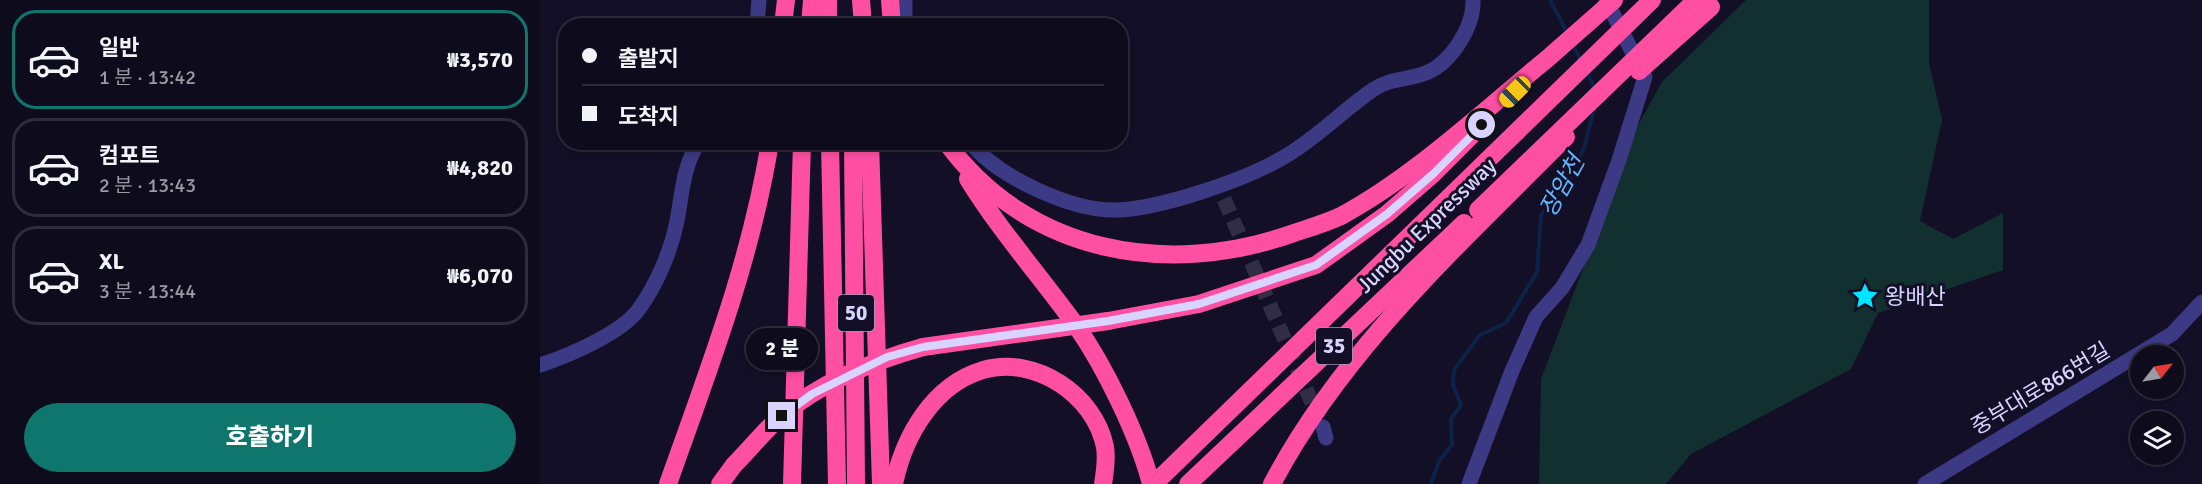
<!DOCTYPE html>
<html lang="ko">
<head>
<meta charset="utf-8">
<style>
	body { margin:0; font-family:Signika,"Noto Sans KR",sans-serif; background:#1c1929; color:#f1f3f6; height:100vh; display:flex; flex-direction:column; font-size:22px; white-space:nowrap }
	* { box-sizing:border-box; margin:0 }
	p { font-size:20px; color:#9b9ba3 }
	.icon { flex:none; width:33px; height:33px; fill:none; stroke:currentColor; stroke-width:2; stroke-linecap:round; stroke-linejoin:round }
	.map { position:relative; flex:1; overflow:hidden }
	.details { display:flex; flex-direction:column; background:#0e0b1c; width:540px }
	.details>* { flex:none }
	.guide { position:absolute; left:18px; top:18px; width:570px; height:132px; border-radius:24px; box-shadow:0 3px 9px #0003,0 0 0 2px #2e2b3b; display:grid; align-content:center; height:132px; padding:0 24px; background:#0e0b1c }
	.needle { width:39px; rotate:59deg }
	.tools { position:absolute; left:1590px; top:345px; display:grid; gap:12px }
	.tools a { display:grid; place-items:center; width:54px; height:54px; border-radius:50%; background:#0e0b1c; box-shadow:0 3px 9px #0003,0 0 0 2px #2e2b3b; font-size:30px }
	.end { position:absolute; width:27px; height:27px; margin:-14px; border:8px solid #d9d4ff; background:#111; box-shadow:0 0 0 3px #111 }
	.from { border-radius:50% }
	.bubble { position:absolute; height:42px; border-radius:21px; background:#0e0b1c; box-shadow:0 3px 9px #0003,0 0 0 2px #2e2b3b; font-size:20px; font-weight:800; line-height:42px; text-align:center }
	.car { position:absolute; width:18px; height:36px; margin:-18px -9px; border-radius:8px; box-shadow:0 0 4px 2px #0007; background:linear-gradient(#f5c518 24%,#345 0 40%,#f5c518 0 76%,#345 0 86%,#f5c518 0) }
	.guide b { display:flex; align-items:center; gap:21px; height:57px; font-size:22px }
	.guide b+b { border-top:2px solid #2e2b3b }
	.guide i { width:15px; height:15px; background:#f1f3f6 }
	ul { padding:10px 0 0; list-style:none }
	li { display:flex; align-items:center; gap:18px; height:99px; margin:0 12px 9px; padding:0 12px; border:3px solid #2e2b3b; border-radius:24px }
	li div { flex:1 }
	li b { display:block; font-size:22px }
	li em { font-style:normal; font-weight:800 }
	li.active { border-color:#0f766e }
	li>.icon { width:54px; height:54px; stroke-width:1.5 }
	.button { display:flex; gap:12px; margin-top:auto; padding:12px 24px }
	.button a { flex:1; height:69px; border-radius:36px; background:#0f766e; color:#fff; font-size:24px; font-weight:800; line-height:69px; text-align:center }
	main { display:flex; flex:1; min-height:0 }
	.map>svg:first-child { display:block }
	.green { fill:#12302f }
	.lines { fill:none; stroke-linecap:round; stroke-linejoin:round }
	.stream { stroke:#0c2248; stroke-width:4 }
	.minor-tunnel { stroke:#312d47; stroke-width:15; stroke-dasharray:15 8; stroke-linecap:butt }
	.minor { stroke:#3d3a85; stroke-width:15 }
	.highway { stroke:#ff4fa3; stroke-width:18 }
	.highway-bridge { stroke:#ff4fa3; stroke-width:18 }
	.route { stroke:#d9d4ff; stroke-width:8 }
	.labels { text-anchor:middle; stroke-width:6; stroke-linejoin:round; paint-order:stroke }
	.shield { fill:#130f26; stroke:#9e99be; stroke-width:1.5 }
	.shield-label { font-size:21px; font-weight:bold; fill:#d9d4ff }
	.street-label { font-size:22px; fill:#d9d4ff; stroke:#130f26 }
	.poi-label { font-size:22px; fill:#d9d4ff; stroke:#130f26; text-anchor:start }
	.water-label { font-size:24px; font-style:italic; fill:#62b6ff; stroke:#130f26 }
</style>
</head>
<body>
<main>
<section class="details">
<ul>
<li class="active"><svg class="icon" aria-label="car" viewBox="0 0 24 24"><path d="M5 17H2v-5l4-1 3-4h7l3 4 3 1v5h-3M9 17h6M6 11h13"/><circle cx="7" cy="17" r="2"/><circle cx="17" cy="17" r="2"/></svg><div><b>일반</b><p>1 분 · 13:42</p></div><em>₩3,570</em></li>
<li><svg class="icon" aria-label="car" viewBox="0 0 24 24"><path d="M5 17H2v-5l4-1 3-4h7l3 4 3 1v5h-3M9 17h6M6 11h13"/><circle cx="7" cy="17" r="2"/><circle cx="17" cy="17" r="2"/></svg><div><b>컴포트</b><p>2 분 · 13:43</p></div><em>₩4,820</em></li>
<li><svg class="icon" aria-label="car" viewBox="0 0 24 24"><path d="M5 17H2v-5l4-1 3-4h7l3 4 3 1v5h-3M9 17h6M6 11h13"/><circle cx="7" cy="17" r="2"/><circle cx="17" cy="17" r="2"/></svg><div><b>XL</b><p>3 분 · 13:44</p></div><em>₩6,070</em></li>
</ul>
<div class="button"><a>호출하기</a></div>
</section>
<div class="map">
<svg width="1662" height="484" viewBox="0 0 1662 484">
	<rect width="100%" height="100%" fill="#130f26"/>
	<path class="green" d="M 1206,0 L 1389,0 L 1389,63 L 1402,120 L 1380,221 L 1413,239 L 1463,213 L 1463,270 L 1338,313 L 1311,369 L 1151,454 L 1126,484 L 999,484 L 1001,379 L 1098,125 L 1122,82 Z"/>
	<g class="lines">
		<g class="stream">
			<path d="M 1010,0 L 1028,34"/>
			<path d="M 1032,44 L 1041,61"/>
			<path d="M 1046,70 L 1056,91"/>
			<path d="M 891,484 L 899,461 L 912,445 L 911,419 L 921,405 L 913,385 L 914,370 L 940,335 L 966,323 L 997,272 L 1001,215 L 1026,186 L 1044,148 L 1055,106"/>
		</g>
		<path class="minor-tunnel" d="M 684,199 L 779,419"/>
		<g class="minor">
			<path d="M 365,0 L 365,26"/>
			<path d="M 217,26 L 219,0"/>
			<path d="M 430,142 C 458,177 531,211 576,210 C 620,209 705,180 744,157 C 777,138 803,110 834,89 C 850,78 869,80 886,73 C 911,63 934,27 933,0"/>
			<path d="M 0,365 C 28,356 82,333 99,309 C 117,284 131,251 137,221 C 142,195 143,165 159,142"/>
			<path d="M 783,427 L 786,438"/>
			<path d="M 929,484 L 972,371 L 996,317 L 1022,288 L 1048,245 L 1079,160 L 1105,77 L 1066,0"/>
			<path d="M 1385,484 L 1632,334 L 1662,302"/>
		</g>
		<g class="highway">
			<path d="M 321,0 L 323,26"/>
			<path d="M 350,0 L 352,26"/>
			<path d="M 243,26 L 246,0"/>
			<path d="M 270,26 L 272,0"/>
			<path d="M 288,26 L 288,0"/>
			<path d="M 1127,28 L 1156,0"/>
			<path d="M 290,142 L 297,484"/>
			<path d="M 313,142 L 316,484"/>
			<path d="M 330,142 L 341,484"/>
			<path d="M 406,142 C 488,254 628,278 754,233 C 769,228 786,223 801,216 C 875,176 942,112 1007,59"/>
			<path d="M 428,179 C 460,231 501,277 537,327 C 565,367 599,437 611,484"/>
			<path d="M 568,321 L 659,304 L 776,265 L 847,214 L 893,174 L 945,122"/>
			<path d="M 383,347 L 483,333"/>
			<path d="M 128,484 C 168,371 211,261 230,142"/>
			<path d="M 180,484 L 194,465"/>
			<path d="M 252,484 L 262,142"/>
			<path d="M 354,484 C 364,436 393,385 443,370 C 495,355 555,395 565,447 C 567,459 565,472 563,484"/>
			<path d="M 614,484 L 927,180"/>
			<path d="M 648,484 L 924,223"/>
			<path d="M 732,484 C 803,349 920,244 1026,137"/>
		</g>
		<g class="highway-bridge">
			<path d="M 1007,59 L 1074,0"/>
			<path d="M 1099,71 L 1171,7"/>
			<path d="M 927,180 L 1112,0"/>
			<path d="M 938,210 L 1127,28"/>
			<path d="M 483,333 L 568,321"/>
			<path d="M 194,465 C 210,449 225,430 242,415 C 282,382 333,361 383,347"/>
		</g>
	</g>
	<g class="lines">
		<path class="route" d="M 242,416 L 272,394 L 347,357 L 383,347 L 568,321 L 659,304 L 776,265 L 847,214 L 893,174 L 942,125"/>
	</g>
	<defs>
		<symbol id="sight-bare" viewBox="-9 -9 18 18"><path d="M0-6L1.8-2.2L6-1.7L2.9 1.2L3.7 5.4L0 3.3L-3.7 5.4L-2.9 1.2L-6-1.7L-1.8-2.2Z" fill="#00e5ff" stroke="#130f26" stroke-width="2.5" paint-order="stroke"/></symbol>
	</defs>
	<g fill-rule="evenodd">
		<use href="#sight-bare" x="1306" y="277" width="38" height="38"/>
	</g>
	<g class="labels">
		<g class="shield">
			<rect x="298" y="295" width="36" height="36" rx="4.5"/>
			<rect x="776" y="328" width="36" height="36" rx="4.5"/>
		</g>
		<g class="shield-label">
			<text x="316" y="320">50</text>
			<text x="794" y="353">35</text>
		</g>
		<g class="street-label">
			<text transform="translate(886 225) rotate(-44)" y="8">Jungbu Expressway</text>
			<text transform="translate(1500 388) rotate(-31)" y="8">중부대로866번길</text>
		</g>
		<g class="poi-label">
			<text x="1345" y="304">왕배산</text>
		</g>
		<g class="water-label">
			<text transform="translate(1022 186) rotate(-61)" y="8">장암천</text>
		</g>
	</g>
</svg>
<div class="tools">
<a><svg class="needle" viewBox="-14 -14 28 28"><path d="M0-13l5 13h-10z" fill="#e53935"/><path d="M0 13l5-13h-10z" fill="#9b9ba3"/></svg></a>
<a><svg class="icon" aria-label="layers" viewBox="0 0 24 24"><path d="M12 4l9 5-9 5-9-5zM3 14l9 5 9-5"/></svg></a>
</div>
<i class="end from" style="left:942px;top:125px"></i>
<i class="end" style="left:242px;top:416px"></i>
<div class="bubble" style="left:206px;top:328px;width:72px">2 분</div>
<i class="car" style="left:975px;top:92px;rotate:225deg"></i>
<div class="guide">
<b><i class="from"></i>출발지</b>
<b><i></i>도착지</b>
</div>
</div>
</main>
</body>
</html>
